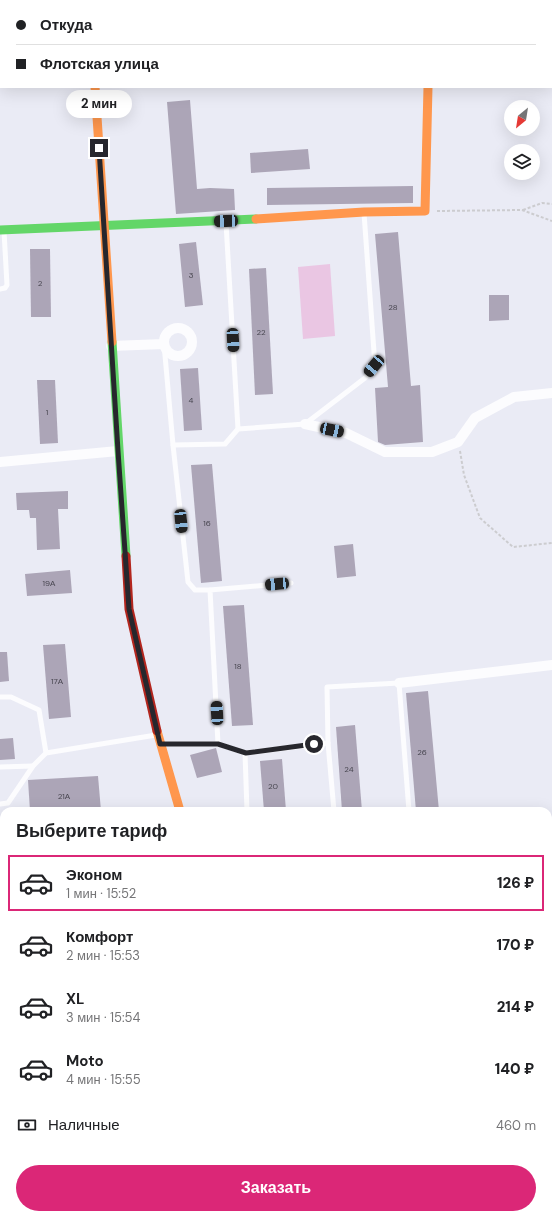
<!DOCTYPE html>
<html lang="ru">
<head>
<meta charset="utf-8">
<style>
	body { margin:0; font-family:"DM Sans",sans-serif; background:#f2f2f2; color:#202124; height:100vh; display:flex; flex-direction:column; font-size:15px; white-space:nowrap }
	* { box-sizing:border-box; margin:0 }
	p { font-size:13px; color:#757577 }
	.icon { flex:none; width:22px; height:22px; fill:none; stroke:currentColor; stroke-width:2; stroke-linecap:round; stroke-linejoin:round }
	.map { position:relative; flex:1; overflow:hidden }
	.details { position:absolute; left:0px; top:807px; width:552px; height:412px; display:flex; flex-direction:column; background:#fff; border-radius:12px 12px 0 0; box-shadow:0 4px 16px #0002 }
	.details>* { flex:none }
	.guide { position:absolute; left:0px; top:0px; width:552px; height:88px; box-shadow:0 4px 16px #0002; display:grid; align-content:center; height:88px; padding:0 16px; background:#fff }
	.needle { width:26px; rotate:210deg }
	.fabs { position:absolute; left:504px; top:100px; display:grid; gap:8px }
	.fabs a { display:grid; place-items:center; width:36px; height:36px; border-radius:50%; background:#fff; box-shadow:0 4px 16px #0002; font-size:20px }
	.end { position:absolute; width:18px; height:18px; margin:-9px; border:5px solid #27272d; background:#fff; box-shadow:0 0 0 2px #fff }
	.from { border-radius:50% }
	.bubble { position:absolute; height:28px; border-radius:14px; background:#fff; box-shadow:0 4px 16px #0002; font-size:13px; font-weight:800; line-height:28px; text-align:center }
	.car { position:absolute; width:12px; height:24px; margin:-12px -6px; border-radius:5px; box-shadow:0 0 3px 1px #0007; background:linear-gradient(#222 24%,#8ab4d8 0 40%,#222 0 76%,#8ab4d8 0 86%,#222 0) }
	.guide b { display:flex; align-items:center; gap:14px; height:38px; font-size:15px }
	.guide b+b { border-top:1px solid #e0e0e0 }
	.guide i { width:10px; height:10px; background:#202124 }
	ul { padding:0; list-style:none }
	li { display:flex; align-items:center; gap:12px; height:56px; margin:0 8px 6px; padding:0 8px; border:2px solid transparent; border-radius:0px }
	li div { flex:1 }
	li b { display:block; font-size:15px }
	li em { font-style:normal; font-weight:800 }
	li.active { border-color:#db2777 }
	li>.icon { width:36px; height:36px; stroke-width:1.5 }
	h2 { padding:0 16px; font-size:18px; line-height:48px }
	.pay { display:flex; align-items:center; gap:10px; height:44px; padding:0 16px; font-size:15px }
	.pay p { margin-inline-start:auto }
	.button { display:flex; gap:8px; margin-top:auto; padding:8px 16px }
	.button a { flex:1; height:46px; border-radius:24px; background:#db2777; color:#fff; font-size:16px; font-weight:800; line-height:46px; text-align:center }
	.map>svg:first-child { display:block }
	.green { fill:#eac6e3 }
	.building { fill:#aca5b7 }
	.lines { fill:none; stroke-linecap:round; stroke-linejoin:round }
	.path { stroke:#cccccf; stroke-width:2; stroke-dasharray:3 2; stroke-linecap:butt }
	.lane { stroke:#fcfcfe; stroke-width:5 }
	.street { stroke:#fcfcfe; stroke-width:10 }
	.fast { stroke:#63d668; stroke-width:9 }
	.slow { stroke:#ff974d; stroke-width:9 }
	.jam { stroke:#b3261e; stroke-width:9 }
	.route { stroke:#27272d; stroke-width:5 }
	.labels { text-anchor:middle; stroke-width:4; stroke-linejoin:round; paint-order:stroke }
	.number-label { font-size:8px; fill:#484650 }
</style>
</head>
<body>
<div class="map">
<svg width="552" height="1219" viewBox="0 0 552 1219">
	<rect width="100%" height="100%" fill="#eaebf5"/>
	<path class="green" d="M 330,264 L 335,336 L 303,339 L 298,267 Z"/>
	<g class="building">
		<path d="M 190,100 L 197,189 L 210,188 L 234,189 L 235,210 L 176,214 L 167,102 Z"/>
		<path d="M 308,149 L 310,169 L 251,173 L 250,153 Z"/>
		<path d="M 413,186 L 413,203 L 267,205 L 267,188 Z"/>
		<path d="M 398,232 L 411,386 L 420,385 L 423,442 L 385,445 L 378,442 L 375,388 L 388,387 L 375,234 Z"/>
		<path d="M 196,242 L 203,305 L 185,307 L 179,244 Z"/>
		<path d="M 30,249 L 50,249 L 51,317 L 31,317 Z"/>
		<path d="M 266,268 L 273,394 L 255,395 L 249,269 Z"/>
		<path d="M 489,295 L 509,295 L 509,320 L 489,321 Z"/>
		<path d="M 198,368 L 202,430 L 184,431 L 180,369 Z"/>
		<path d="M 37,380 L 55,380 L 58,443 L 40,444 Z"/>
		<path d="M 212,464 L 222,581 L 201,583 L 191,465 Z"/>
		<path d="M 68,491 L 68,509 L 58,509 L 60,549 L 37,550 L 36,518 L 30,518 L 29,510 L 17,510 L 16,493 Z"/>
		<path d="M 353,544 L 356,576 L 337,578 L 334,546 Z"/>
		<path d="M 70,570 L 72,593 L 27,596 L 25,574 Z"/>
		<path d="M 244,605 L 253,725 L 232,726 L 223,606 Z"/>
		<path d="M 65,644 L 71,717 L 49,719 L 43,645 Z"/>
		<path d="M 0,652 L 7,652 L 9,681 L 0,682 Z"/>
		<path d="M 428,691 L 439,811 L 416,811 L 406,693 Z"/>
		<path d="M 355,725 L 362,811 L 342,811 L 336,727 Z"/>
		<path d="M 13,738 L 15,759 L 0,760 L 0,739 Z"/>
		<path d="M 216,748 L 222,772 L 197,778 L 190,755 Z"/>
		<path d="M 282,759 L 286,811 L 264,811 L 260,761 Z"/>
		<path d="M 98,776 L 101,811 L 30,811 L 28,780 Z"/>
	</g>
	<g class="lines">
		<g class="path">
			<path d="M 523,210 L 542,203 L 552,204"/>
			<path d="M 437,211 L 522,210 L 552,221"/>
			<path d="M 460,451 L 464,475 L 480,518 L 513,547 L 552,543"/>
			<path d="M 548,1005 L 552,998"/>
		</g>
		<g class="lane">
			<path d="M 226,223 L 238,429"/>
			<path d="M 0,289 L 5,288 L 7,285 L 4,231"/>
			<path d="M 164,344 L 173,445 L 188,582 L 195,590 L 210,590"/>
			<path d="M 173,445 L 225,444 L 238,429 L 305,424 L 365,378 L 375,366 L 364,213"/>
			<path d="M 0,697 L 11,697 L 39,710 L 46,753"/>
			<path d="M 328,743 L 334,811"/>
			<path d="M 161,744 L 218,744 L 245,753 L 328,743 L 327,687 L 399,683 L 409,811"/>
			<path d="M 218,744 L 210,590 L 291,583"/>
			<path d="M 245,753 L 247,811"/>
			<path d="M 0,767 L 33,766"/>
			<path d="M 0,804 L 8,803 L 33,766 L 46,753 L 156,735"/>
			<path d="M 521,1215 L 524,1219"/>
		</g>
		<g class="street">
			<path d="M 89,0 L 89,1"/>
			<path d="M 431,1 L 431,0"/>
			<circle cx="178" cy="342" r="14"/>
			<path d="M 111,346 L 164,344"/>
			<path d="M 305,424 L 346,433 L 385,452 L 432,452 L 458,442 L 475,418 L 514,397 L 552,393"/>
			<path d="M 0,462 L 118,451"/>
			<path d="M 399,683 L 552,665"/>
			<path d="M 289,1215 L 290,1219"/>
		</g>
		<g class="fast">
			<path d="M 0,230 L 256,219"/>
			<path d="M 112,342 L 126,556"/>
		</g>
		<g class="slow">
			<path d="M 95,87 L 112,342"/>
			<path d="M 256,219 L 364,212 L 425,211 L 428,87"/>
			<path d="M 157,731 L 180,811"/>
		</g>
		<path class="jam" d="M 126,556 L 129,609 L 157,731"/>
	</g>
	<g class="lines">
		<path class="route" d="M 99,148 L 118,451 L 129,609 L 160,744 L 218,744 L 246,753 L 314,744"/>
	</g>
	<g class="labels">
		<g class="number-label">
			<text x="191" y="278">3</text>
			<text x="40" y="286">2</text>
			<text x="393" y="310">28</text>
			<text x="261" y="335">22</text>
			<text x="191" y="403">4</text>
			<text x="47" y="415">1</text>
			<text x="207" y="526">16</text>
			<text x="49" y="586">19А</text>
			<text x="238" y="669">18</text>
			<text x="57" y="684">17А</text>
			<text x="422" y="755">26</text>
			<text x="349" y="772">24</text>
			<text x="273" y="789">20</text>
			<text x="64" y="799">21А</text>
		</g>
	</g>
</svg>
<div class="fabs">
<a><svg class="needle" viewBox="-14 -14 28 28"><path d="M0-13l5 13h-10z" fill="#e53935"/><path d="M0 13l5-13h-10z" fill="#757577"/></svg></a>
<a><svg class="icon" aria-label="layers" viewBox="0 0 24 24"><path d="M12 4l9 5-9 5-9-5zM3 14l9 5 9-5"/></svg></a>
</div>
<i class="end from" style="left:314px;top:744px"></i>
<i class="end" style="left:99px;top:148px"></i>
<div class="bubble" style="left:66px;top:90px;width:66px">2 мин</div>
<i class="car" style="left:226px;top:221px;rotate:268deg"></i>
<i class="car" style="left:233px;top:340px;rotate:177deg"></i>
<i class="car" style="left:374px;top:366px;rotate:220deg"></i>
<i class="car" style="left:332px;top:430px;rotate:102deg"></i>
<i class="car" style="left:181px;top:521px;rotate:174deg"></i>
<i class="car" style="left:277px;top:584px;rotate:265deg"></i>
<i class="car" style="left:217px;top:713px;rotate:357deg"></i>
<div class="guide">
<b><i class="from"></i>Откуда</b>
<b><i></i>Флотская улица</b>
</div>
<section class="details">
<h2>Выберите тариф</h2>
<ul>
<li class="active"><svg class="icon" aria-label="car" viewBox="0 0 24 24"><path d="M5 17H2v-5l4-1 3-4h7l3 4 3 1v5h-3M9 17h6M6 11h13"/><circle cx="7" cy="17" r="2"/><circle cx="17" cy="17" r="2"/></svg><div><b>Эконом</b><p>1 мин · 15:52</p></div><em>126 ₽</em></li>
<li><svg class="icon" aria-label="car" viewBox="0 0 24 24"><path d="M5 17H2v-5l4-1 3-4h7l3 4 3 1v5h-3M9 17h6M6 11h13"/><circle cx="7" cy="17" r="2"/><circle cx="17" cy="17" r="2"/></svg><div><b>Комфорт</b><p>2 мин · 15:53</p></div><em>170 ₽</em></li>
<li><svg class="icon" aria-label="car" viewBox="0 0 24 24"><path d="M5 17H2v-5l4-1 3-4h7l3 4 3 1v5h-3M9 17h6M6 11h13"/><circle cx="7" cy="17" r="2"/><circle cx="17" cy="17" r="2"/></svg><div><b>XL</b><p>3 мин · 15:54</p></div><em>214 ₽</em></li>
<li><svg class="icon" aria-label="car" viewBox="0 0 24 24"><path d="M5 17H2v-5l4-1 3-4h7l3 4 3 1v5h-3M9 17h6M6 11h13"/><circle cx="7" cy="17" r="2"/><circle cx="17" cy="17" r="2"/></svg><div><b>Moto</b><p>4 мин · 15:55</p></div><em>140 ₽</em></li>
</ul>
<div class="pay"><svg class="icon" aria-label="cash" viewBox="0 0 24 24"><path d="M3 7h18v10H3z"/><circle cx="12" cy="12" r="2"/></svg>Наличные<p>460 m</p></div>
<div class="button"><a>Заказать</a></div>
</section>
</div>
</body>
</html>
